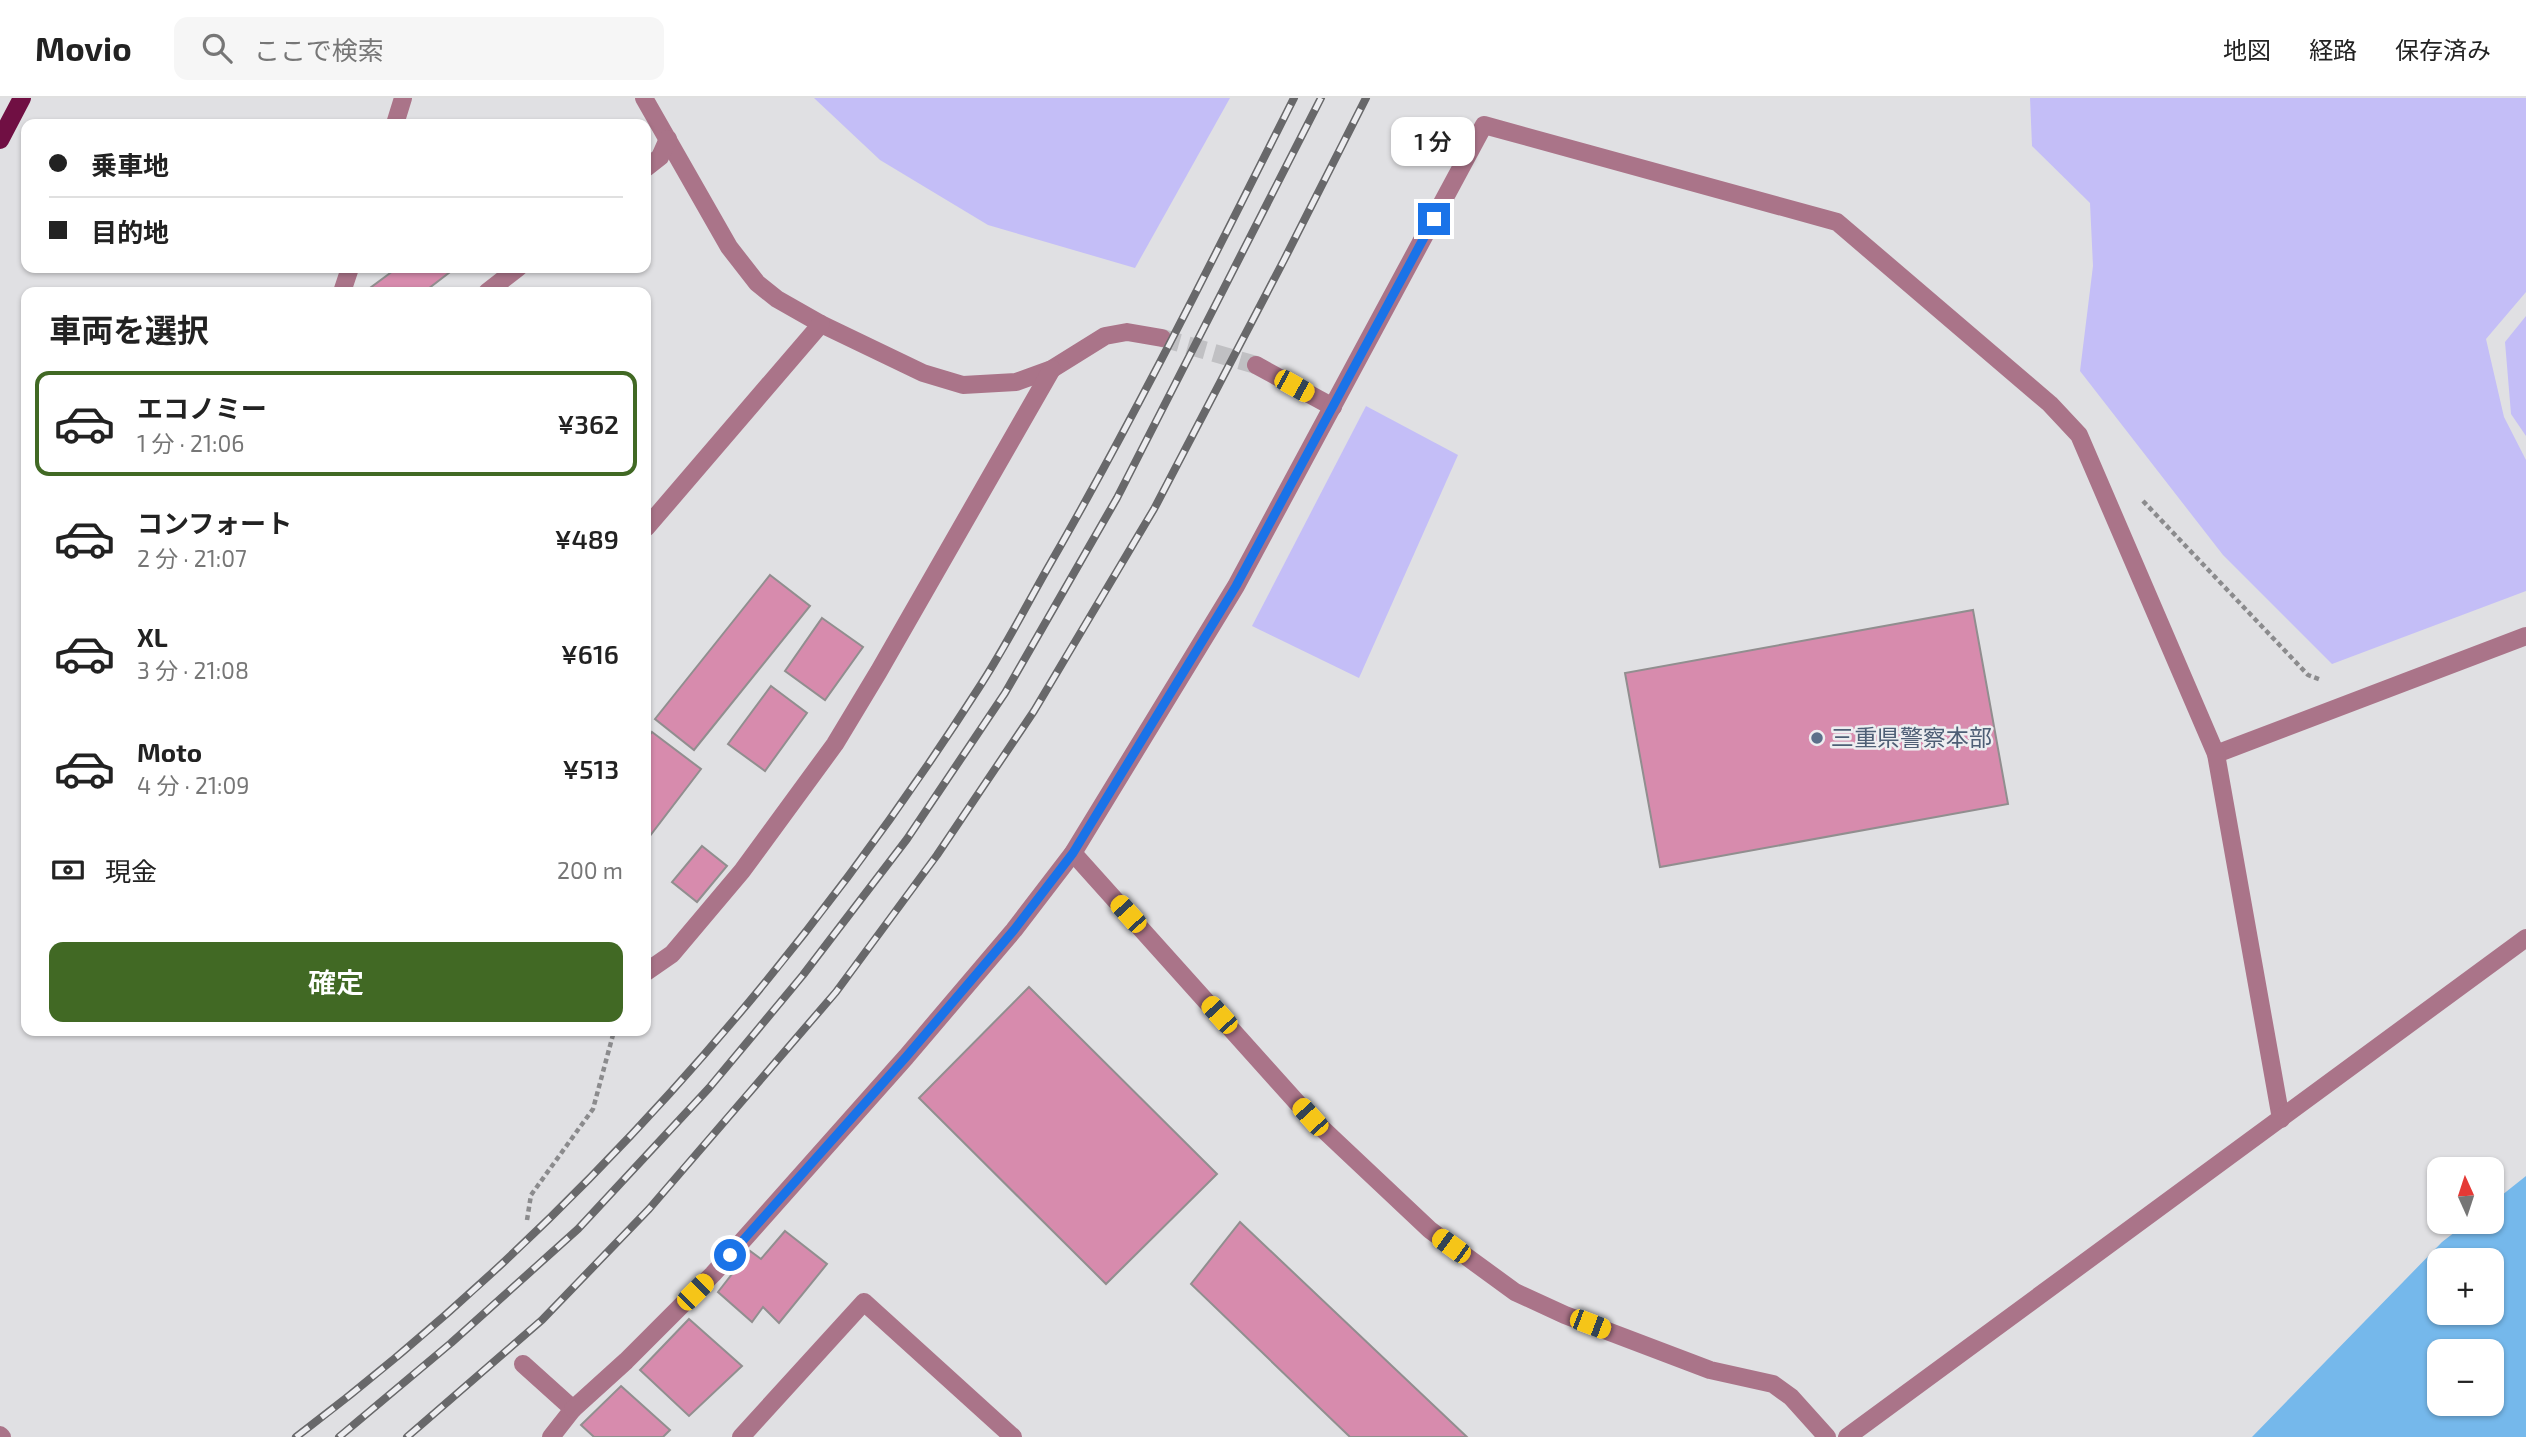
<!DOCTYPE html>
<html lang="ja">
<head>
<meta charset="utf-8">
<style>
	body { margin:0; font-family:"Exo 2","Noto Sans JP",sans-serif; background:#f6f6f6; color:#222; height:100vh; display:flex; flex-direction:column; font-size:26px; white-space:nowrap }
	* { box-sizing:border-box; margin:0 }
	p { font-size:23px; color:#767676 }
	.icon { flex:none; width:38px; height:38px; fill:none; stroke:currentColor; stroke-width:2; stroke-linecap:round; stroke-linejoin:round }
	.map { position:relative; flex:1; overflow:hidden }
	.panel { position:absolute; left:21px; top:189px; width:630px; height:749px; display:flex; flex-direction:column; background:#fff; border-radius:14px; box-shadow:0 2px 5px #0004 }
	.panel>* { flex:none }
	.guide { position:absolute; left:21px; top:21px; width:630px; height:154px; border-radius:14px; box-shadow:0 2px 5px #0004; display:grid; align-content:center; height:154px; padding:0 28px; background:#fff }
	.needle { width:46px; rotate:357deg }
	.fabs { position:absolute; left:2427px; top:1059px; display:grid; gap:14px }
	.fabs a { display:grid; place-items:center; width:77px; height:77px; border-radius:14px; background:#fff; box-shadow:0 2px 5px #0004; font-size:35px }
	.end { position:absolute; width:32px; height:32px; margin:-16px; border:9px solid #1a73e8; background:#fff; box-shadow:0 0 0 4px #fff }
	.from { border-radius:50% }
	.bubble { position:absolute; height:49px; border-radius:14px; background:#fff; box-shadow:0 2px 5px #0004; font-size:23px; font-weight:600; line-height:49px; text-align:center }
	.car { position:absolute; width:21px; height:42px; margin:-21px -10px; border-radius:9px; box-shadow:0 0 5px 2px #0007; background:linear-gradient(#f5c518 24%,#345 0 40%,#f5c518 0 76%,#345 0 86%,#f5c518 0) }
	.guide b { display:flex; align-items:center; gap:24px; height:66px; font-size:26px }
	.guide b+b { border-top:2px solid #e0e0e0 }
	.guide i { width:18px; height:18px; background:#222 }
	ul { padding:0; list-style:none }
	li { display:flex; align-items:center; gap:21px; height:105px; margin:0 14px 10px; padding:0 14px; border:4px solid transparent; border-radius:14px }
	li div { flex:1 }
	li b { display:block; font-size:26px }
	li em { font-style:normal; font-weight:600 }
	li.selected { border-color:#416924 }
	li>.icon { width:63px; height:63px; stroke-width:1.5 }
	h2 { padding:0 28px; font-size:32px; line-height:84px }
	.pay { display:flex; align-items:center; gap:18px; height:77px; padding:0 28px; font-size:26px }
	.pay p { margin-inline-start:auto }
	.button { display:flex; gap:14px; margin-top:auto; padding:14px 28px }
	.button a { flex:1; height:80px; border-radius:14px; background:#416924; color:#fff; font-size:28px; font-weight:600; line-height:80px; text-align:center }
	header { display:flex; align-items:center; gap:42px; box-sizing:border-box; height:98px; padding:0 35px; background:#fff; border-bottom:2px solid #e0e0e0 }
	header strong { font-size:33px }
	nav { display:flex; gap:38px; margin-inline-start:auto; font-size:24px }
	.search { width:490px; height:63px; background:#f6f6f6; display:flex; align-items:center; gap:18px; box-sizing:border-box; padding:0 24px; border-radius:14px; color:#767676; font-size:26px }
	.map>svg:first-child { display:block }
	.green { fill:#c4bef7 }
	.water { fill:#75b8eb; fill-rule:evenodd }
	.building { fill:#d78bad; stroke:#918e8f; stroke-width:2 }
	.lines { fill:none; stroke-linecap:round; stroke-linejoin:round }
	.minor-tunnel { stroke:#c0c0c3; stroke-width:18; stroke-dasharray:18 9; stroke-linecap:butt }
	.path { stroke:#8b8b8d; stroke-width:4.5; stroke-dasharray:5 3.5; stroke-linecap:butt }
	.minor { stroke:#aa7489; stroke-width:18 }
	.major { stroke:#700f43; stroke-width:18 }
	.rail-casing { stroke:#68686a; stroke-width:8 }
	.rail { stroke:#ededf0; stroke-width:5; stroke-dasharray:16; stroke-linecap:butt }
	.route { stroke:#1a73e8; stroke-width:9 }
	.service-dot { fill:#5c6f8a; stroke:#ededf0; stroke-width:2.5 }
	.labels { text-anchor:middle; stroke-width:5; stroke-linejoin:round; paint-order:stroke }
	.service-label { font-size:23px; fill:#4e5e75; stroke:#ededf0; text-anchor:start }
</style>
</head>
<body>
<header>
<strong>Movio</strong>
<div class="search"><svg class="icon" aria-label="search" viewBox="0 0 24 24"><circle cx="10" cy="10" r="6"/><path d="M15 15l6 6"/></svg>ここで検索</div>
<nav><a>地図</a><a>経路</a><a>保存済み</a></nav>
</header>
<div class="map">
<svg width="2526" height="1339" viewBox="0 0 2526 1339">
	<rect width="100%" height="100%" fill="#e0e0e3"/>
	<g class="green">
		<path d="M 814,0 L 1230,0 L 1135,170 L 988,127 L 880,62 Z"/>
		<path d="M 2030,0 L 2526,0 L 2526,194 L 2486,241 L 2504,319 L 2526,362 L 2526,493 L 2332,566 L 2223,457 L 2080,273 L 2093,168 L 2090,105 L 2032,48 Z"/>
		<path d="M 2526,218 L 2526,338 L 2511,316 L 2505,244 Z"/>
		<path d="M 1366,308 L 1458,357 L 1359,580 L 1252,528 Z"/>
	</g>
	<path class="water" d="M 2526,1078 L 2526,1339 L 2252,1339 L 2442,1144 L 2468,1124 L 2492,1124 L 2492,1105 ZM 2440,1162 L 2492,1162 L 2492,1214 L 2440,1214 ZM 2440,1253 L 2492,1253 L 2492,1306 L 2440,1306 Z"/>
	<g class="building">
		<path d="M 397,170 L 447,170 L 450,174 L 424,194 L 373,194 L 370,190 Z"/>
		<path d="M 770,477 L 810,508 L 694,652 L 655,621 Z"/>
		<path d="M 1973,512 L 2008,706 L 1660,769 L 1625,575 Z"/>
		<path d="M 822,520 L 863,549 L 825,602 L 785,573 Z"/>
		<path d="M 771,588 L 807,615 L 765,673 L 728,646 Z"/>
		<path d="M 652,634 L 701,671 L 646,743 L 646,642 Z"/>
		<path d="M 702,748 L 727,768 L 697,804 L 672,784 Z"/>
		<path d="M 1029,889 L 1217,1076 L 1106,1186 L 919,1000 Z"/>
		<path d="M 1240,1124 L 1467,1339 L 1350,1339 L 1191,1186 Z"/>
		<path d="M 785,1133 L 827,1166 L 779,1225 L 763,1209 L 752,1224 L 718,1194 L 750,1153 L 761,1161 Z"/>
		<path d="M 689,1221 L 742,1268 L 689,1318 L 640,1272 Z"/>
		<path d="M 621,1288 L 670,1332 L 663,1339 L 594,1339 L 581,1327 Z"/>
	</g>
	<g class="lines">
		<path class="minor-tunnel" d="M 1162,240 L 1256,267"/>
		<g class="path">
			<path d="M 2143,403 L 2308,577 L 2321,582"/>
			<path d="M 527,1122 L 531,1097 L 593,1011 L 614,933"/>
		</g>
		<g class="minor">
			<path d="M 644,0 L 729,149 L 757,185 L 777,201 L 821,226 L 923,275 L 963,287 L 1016,284 L 1052,271 L 1105,238 L 1127,234 L 1162,240"/>
			<path d="M 395,26 L 403,0"/>
			<path d="M 646,70 L 660,59 L 668,41"/>
			<path d="M 342,194 L 350,170"/>
			<path d="M 487,194 L 518,170"/>
			<path d="M 1256,267 L 1333,309"/>
			<path d="M 646,430 L 821,226"/>
			<path d="M 2216,656 L 2526,538"/>
			<path d="M 1073,755 L 1310,1019 L 1430,1132 L 1515,1194 L 1565,1217 L 1710,1272 L 1773,1286 L 1791,1299 L 1827,1339"/>
			<path d="M 646,874 L 672,856 L 742,773 L 835,646 L 879,573 L 1052,271"/>
			<path d="M 523,1266 L 573,1311 L 551,1339"/>
			<path d="M 573,1311 L 626,1263 L 713,1176 L 906,959 L 1014,832 L 1073,755 L 1236,488 L 1484,27 L 1837,124 L 2050,306 L 2079,337 L 2216,656 L 2281,1021"/>
			<path d="M 0,1337 L 2,1339"/>
			<path d="M 741,1339 L 864,1204 L 1013,1339"/>
			<path d="M 1847,1339 L 2526,840"/>
		</g>
		<path class="major" d="M 0,42 L 22,0"/>
		<defs>
			<g id="rail">
				<path d="M 296,1339 C 567,1134 795,876 978,591 C 1003,553 1024,512 1046,473 C 1135,319 1214,159 1294,0"/>
				<path d="M 339,1339 L 451,1245 L 578,1131 L 709,990 L 803,877 L 907,741 L 1005,595 L 1117,400 L 1321,0"/>
				<path d="M 407,1339 L 542,1222 L 649,1111 L 836,894 L 937,757 L 1034,613 L 1154,411 L 1284,162 L 1366,0"/>
			</g>
		</defs>
		<use href="#rail" class="rail-casing"/>
		<use href="#rail" class="rail"/>
	</g>
	<g class="lines">
		<path class="route" d="M 730,1157 L 906,959 L 1014,832 L 1073,755 L 1236,488 L 1434,121"/>
	</g>
	<circle class="service-dot" cx="1817" cy="640" r="7"/>
	<g class="labels">
		<g class="service-label">
			<text x="1831" y="648">三重県警察本部</text>
		</g>
	</g>
</svg>
<div class="fabs">
<a><svg class="needle" viewBox="-14 -14 28 28"><path d="M0-13l5 13h-10z" fill="#e53935"/><path d="M0 13l5-13h-10z" fill="#767676"/></svg></a>
<a>+</a>
<a>−</a>
</div>
<i class="end from" style="left:730px;top:1157px"></i>
<i class="end" style="left:1434px;top:121px"></i>
<div class="bubble" style="left:1391px;top:19px;width:84px">1 分</div>
<i class="car" style="left:1294px;top:288px;rotate:119deg"></i>
<i class="car" style="left:1128px;top:816px;rotate:318deg"></i>
<i class="car" style="left:1219px;top:917px;rotate:318deg"></i>
<i class="car" style="left:1310px;top:1019px;rotate:318deg"></i>
<i class="car" style="left:1451px;top:1148px;rotate:306deg"></i>
<i class="car" style="left:695px;top:1194px;rotate:45deg"></i>
<i class="car" style="left:1590px;top:1226px;rotate:111deg"></i>
<div class="guide">
<b><i class="from"></i>乗車地</b>
<b><i></i>目的地</b>
</div>
<section class="panel">
<h2>車両を選択</h2>
<ul>
<li class="selected"><svg class="icon" aria-label="car" viewBox="0 0 24 24"><path d="M5 17H2v-5l4-1 3-4h7l3 4 3 1v5h-3M9 17h6M6 11h13"/><circle cx="7" cy="17" r="2"/><circle cx="17" cy="17" r="2"/></svg><div><b>エコノミー</b><p>1 分 · 21:06</p></div><em>¥362</em></li>
<li><svg class="icon" aria-label="car" viewBox="0 0 24 24"><path d="M5 17H2v-5l4-1 3-4h7l3 4 3 1v5h-3M9 17h6M6 11h13"/><circle cx="7" cy="17" r="2"/><circle cx="17" cy="17" r="2"/></svg><div><b>コンフォート</b><p>2 分 · 21:07</p></div><em>¥489</em></li>
<li><svg class="icon" aria-label="car" viewBox="0 0 24 24"><path d="M5 17H2v-5l4-1 3-4h7l3 4 3 1v5h-3M9 17h6M6 11h13"/><circle cx="7" cy="17" r="2"/><circle cx="17" cy="17" r="2"/></svg><div><b>XL</b><p>3 分 · 21:08</p></div><em>¥616</em></li>
<li><svg class="icon" aria-label="car" viewBox="0 0 24 24"><path d="M5 17H2v-5l4-1 3-4h7l3 4 3 1v5h-3M9 17h6M6 11h13"/><circle cx="7" cy="17" r="2"/><circle cx="17" cy="17" r="2"/></svg><div><b>Moto</b><p>4 分 · 21:09</p></div><em>¥513</em></li>
</ul>
<div class="pay"><svg class="icon" aria-label="cash" viewBox="0 0 24 24"><path d="M3 7h18v10H3z"/><circle cx="12" cy="12" r="2"/></svg>現金<p>200 m</p></div>
<div class="button"><a>確定</a></div>
</section>
</div>
</body>
</html>
